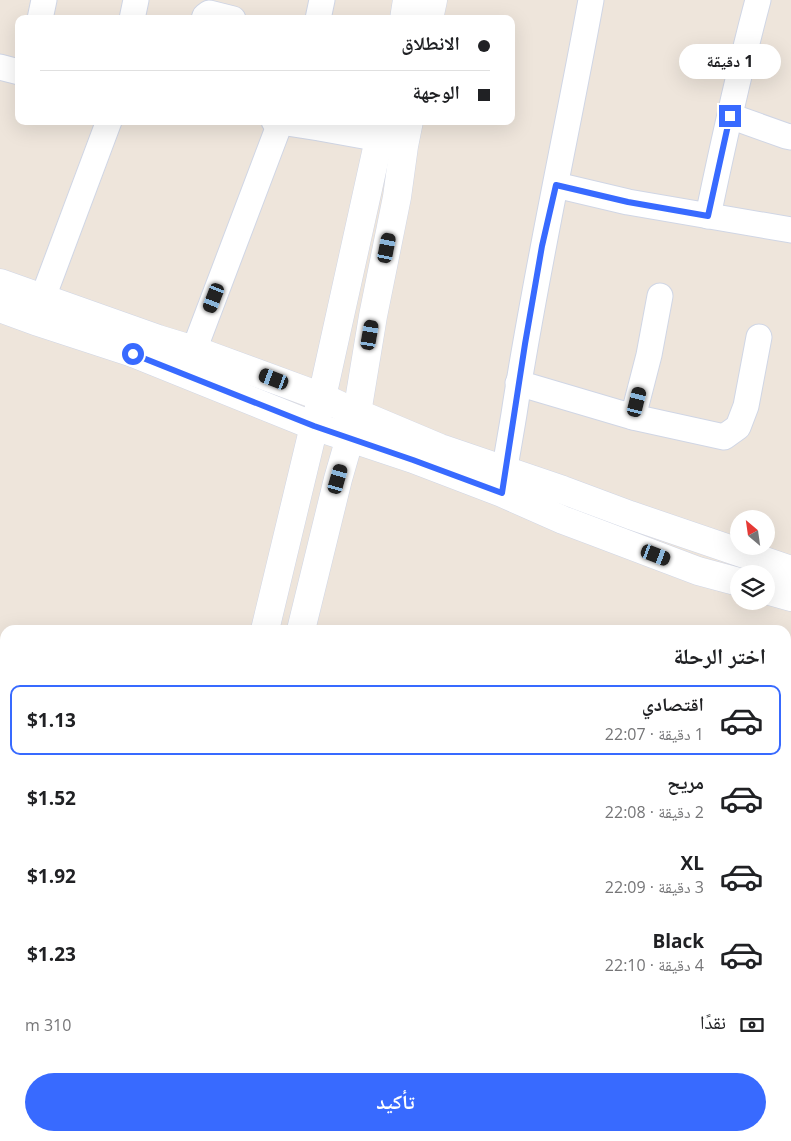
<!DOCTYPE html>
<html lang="ar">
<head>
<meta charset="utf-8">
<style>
	body { margin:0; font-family:"Open Sans","Noto Naskh Arabic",sans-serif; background:#f6f6f6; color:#202124; direction:rtl; height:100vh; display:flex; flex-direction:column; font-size:19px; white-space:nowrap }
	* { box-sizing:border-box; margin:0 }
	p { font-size:16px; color:#757577 }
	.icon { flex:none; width:28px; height:28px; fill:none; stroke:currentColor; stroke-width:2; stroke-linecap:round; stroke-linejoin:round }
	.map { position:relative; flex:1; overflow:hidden; direction:ltr }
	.drawer { position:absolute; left:0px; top:625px; width:791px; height:516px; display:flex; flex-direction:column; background:#fff; border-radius:15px 15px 0 0; box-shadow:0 5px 20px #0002; direction:rtl }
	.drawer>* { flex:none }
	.banner { position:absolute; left:15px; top:15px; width:500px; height:110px; border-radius:10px; box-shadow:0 5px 20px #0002; direction:rtl; display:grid; align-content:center; height:110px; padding:0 25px; background:#fff }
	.needle { width:32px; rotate:331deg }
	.fabs { position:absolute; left:730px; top:510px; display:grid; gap:10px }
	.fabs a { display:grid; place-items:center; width:45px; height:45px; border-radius:50%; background:#fff; box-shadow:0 5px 20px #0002; font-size:25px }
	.end { position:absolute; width:22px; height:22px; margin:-11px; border:6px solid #386aff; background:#fff; box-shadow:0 0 0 2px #fff }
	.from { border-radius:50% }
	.bubble { position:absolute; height:35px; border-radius:18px; background:#fff; box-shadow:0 5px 20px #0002; font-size:16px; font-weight:700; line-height:35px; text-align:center; direction:rtl }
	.car { position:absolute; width:15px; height:30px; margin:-15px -8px; border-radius:6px; box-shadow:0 0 4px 1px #0007; background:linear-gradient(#222 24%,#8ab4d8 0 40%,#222 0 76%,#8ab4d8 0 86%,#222 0) }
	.banner b { display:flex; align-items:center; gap:18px; height:48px; font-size:19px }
	.banner b+b { border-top:1px solid #e0e0e0 }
	.banner i { width:12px; height:12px; background:#202124 }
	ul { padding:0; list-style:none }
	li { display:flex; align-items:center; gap:15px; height:70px; margin:0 10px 8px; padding:0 15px; border:2px solid transparent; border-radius:10px }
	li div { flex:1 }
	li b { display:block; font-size:19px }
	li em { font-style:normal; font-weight:700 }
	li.current { border-color:#386aff }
	li>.icon { width:45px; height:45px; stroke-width:1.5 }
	h2 { padding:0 25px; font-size:22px; line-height:60px }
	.pay { display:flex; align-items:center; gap:12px; height:55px; padding:0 25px; font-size:19px }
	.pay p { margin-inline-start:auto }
	.cta { display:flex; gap:10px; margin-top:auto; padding:10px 25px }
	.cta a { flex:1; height:58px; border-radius:30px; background:#386aff; color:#fff; font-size:20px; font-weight:700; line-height:58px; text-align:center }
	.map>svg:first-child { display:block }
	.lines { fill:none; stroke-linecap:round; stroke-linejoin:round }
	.minor-casing { stroke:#d0d6e5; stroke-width:27 }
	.secondary-casing { stroke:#d0d6e5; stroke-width:29 }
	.minor { stroke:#fff; stroke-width:25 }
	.secondary { stroke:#fff; stroke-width:28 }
	.route { stroke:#386aff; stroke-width:6 }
</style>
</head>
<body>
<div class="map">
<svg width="791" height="1141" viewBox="0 0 791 1141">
	<rect width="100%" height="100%" fill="#eee5db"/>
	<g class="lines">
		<defs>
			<g id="minor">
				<path d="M 40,19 L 44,0"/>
				<path d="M 132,19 L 136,0"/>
				<path d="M 204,19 L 205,16 L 209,13 L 233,19"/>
				<path d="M 318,19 L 322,0"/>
				<path d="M 0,67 L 19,72"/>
				<path d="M 730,116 L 786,136 L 791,137"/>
				<path d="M 274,121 L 319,128 L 380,139 L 399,144"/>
				<path d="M 556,185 L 628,202 L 791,230"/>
				<path d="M 708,216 C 723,144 739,71 758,0"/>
				<path d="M 36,316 L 109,121"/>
				<path d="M 194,350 L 280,123"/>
				<path d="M 518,383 L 633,417 L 724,437 L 738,427 L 746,406 L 759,337"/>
				<path d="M 633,417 L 649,355 L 660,296"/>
				<path d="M 502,489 C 505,464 510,439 514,414 C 535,275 566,138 591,0"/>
				<path d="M 786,730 L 791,709"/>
				<path d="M 786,856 L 791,838"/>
				<path d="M 15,1136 L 32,1141"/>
				<path d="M 447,1136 L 459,1141"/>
				<path d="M 684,1141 L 686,1136"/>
				<path d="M 718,1141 L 719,1136"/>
			</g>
			<g id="secondary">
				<path d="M 404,19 L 407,0"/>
				<path d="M 429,19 L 433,0"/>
				<path d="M 0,283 L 158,339 L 194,350 L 322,397 L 345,408 L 440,448 L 563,490 L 630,515 L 791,570"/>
				<path d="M 0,308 L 35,321 L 133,353 L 314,426 L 413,459 L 502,493 L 563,520 L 595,532 L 698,571 L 739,582"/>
				<path d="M 766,590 L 791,597"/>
				<path d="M 265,630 L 314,426 L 322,397 L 383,121"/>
				<path d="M 301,630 L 338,479 L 357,413 L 373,316 L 397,197 L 404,146 L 409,121"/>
				<path d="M 138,1141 L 140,1136"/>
				<path d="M 175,1141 L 176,1136"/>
			</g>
		</defs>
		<use href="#minor" class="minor-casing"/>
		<use href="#secondary" class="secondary-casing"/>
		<use href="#minor" class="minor"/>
		<use href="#secondary" class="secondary"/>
	</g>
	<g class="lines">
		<path class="route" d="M 133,354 L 314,426 L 413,460 L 502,493 L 525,344 L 542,246 L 556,185 L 628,202 L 708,216 L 730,116"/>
	</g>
</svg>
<div class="fabs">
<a><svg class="needle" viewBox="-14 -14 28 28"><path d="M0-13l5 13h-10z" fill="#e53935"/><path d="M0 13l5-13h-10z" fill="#757577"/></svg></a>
<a><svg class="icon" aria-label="layers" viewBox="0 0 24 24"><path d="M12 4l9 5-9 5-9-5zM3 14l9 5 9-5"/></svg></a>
</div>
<i class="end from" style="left:133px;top:354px"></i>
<i class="end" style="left:730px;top:116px"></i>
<div class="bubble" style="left:679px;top:44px;width:102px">1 دقيقة</div>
<i class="car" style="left:387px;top:248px;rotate:11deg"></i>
<i class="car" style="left:214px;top:298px;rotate:201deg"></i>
<i class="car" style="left:370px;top:335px;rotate:10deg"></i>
<i class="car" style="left:274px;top:379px;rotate:291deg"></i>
<i class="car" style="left:637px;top:402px;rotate:14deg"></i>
<i class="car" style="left:338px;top:479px;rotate:16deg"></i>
<i class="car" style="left:656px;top:555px;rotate:111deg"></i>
<div class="banner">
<b><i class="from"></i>الانطلاق</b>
<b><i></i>الوجهة</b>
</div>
<section class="drawer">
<h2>اختر الرحلة</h2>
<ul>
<li class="current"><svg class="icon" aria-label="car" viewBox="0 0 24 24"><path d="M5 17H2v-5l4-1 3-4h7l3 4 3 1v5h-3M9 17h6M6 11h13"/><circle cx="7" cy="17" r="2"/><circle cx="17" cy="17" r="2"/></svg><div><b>اقتصادي</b><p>1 دقيقة · 22:07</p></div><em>$1.13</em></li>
<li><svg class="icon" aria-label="car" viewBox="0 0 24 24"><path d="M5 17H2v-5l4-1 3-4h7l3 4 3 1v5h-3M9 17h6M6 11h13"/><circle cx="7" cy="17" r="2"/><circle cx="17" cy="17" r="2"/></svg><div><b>مريح</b><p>2 دقيقة · 22:08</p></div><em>$1.52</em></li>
<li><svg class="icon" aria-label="car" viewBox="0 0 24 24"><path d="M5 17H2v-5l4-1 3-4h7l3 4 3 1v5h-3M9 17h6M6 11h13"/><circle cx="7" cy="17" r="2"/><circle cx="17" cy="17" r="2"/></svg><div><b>XL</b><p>3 دقيقة · 22:09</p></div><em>$1.92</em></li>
<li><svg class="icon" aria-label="car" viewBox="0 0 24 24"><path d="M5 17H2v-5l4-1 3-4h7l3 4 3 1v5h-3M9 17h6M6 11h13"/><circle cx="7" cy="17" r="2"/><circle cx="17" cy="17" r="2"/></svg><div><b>Black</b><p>4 دقيقة · 22:10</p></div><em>$1.23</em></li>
</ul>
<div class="pay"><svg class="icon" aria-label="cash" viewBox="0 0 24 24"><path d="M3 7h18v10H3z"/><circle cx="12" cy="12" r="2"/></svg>نقدًا<p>310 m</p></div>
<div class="cta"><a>تأكيد</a></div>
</section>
</div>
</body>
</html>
